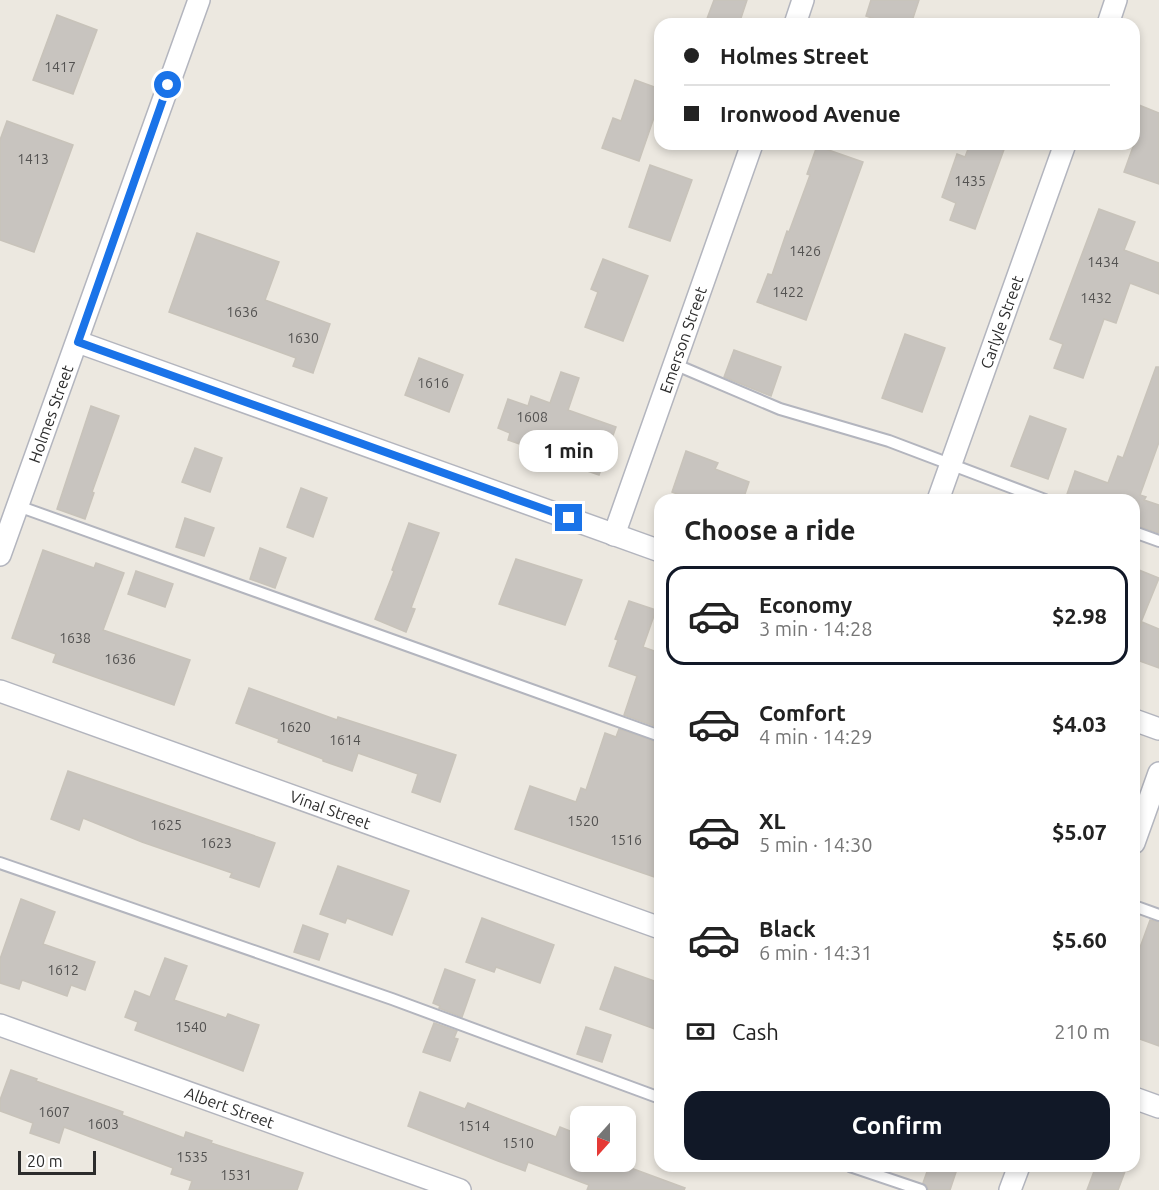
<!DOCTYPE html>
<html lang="en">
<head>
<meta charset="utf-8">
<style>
	body { margin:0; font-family:Ubuntu,sans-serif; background:#f6f6f6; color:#222; height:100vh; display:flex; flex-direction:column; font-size:22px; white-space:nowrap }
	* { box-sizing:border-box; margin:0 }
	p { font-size:20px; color:#767676 }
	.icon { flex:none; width:33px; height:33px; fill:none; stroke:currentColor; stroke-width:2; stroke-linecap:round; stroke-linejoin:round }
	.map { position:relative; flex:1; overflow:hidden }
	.details { position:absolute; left:654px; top:494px; width:486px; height:678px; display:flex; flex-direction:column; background:#fff; border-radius:18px; box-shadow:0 3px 9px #0003 }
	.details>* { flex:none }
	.banner { position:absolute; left:654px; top:18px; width:486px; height:132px; border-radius:18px; box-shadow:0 3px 9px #0003; display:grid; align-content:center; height:132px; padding:0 30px; background:#fff }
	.needle { width:39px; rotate:201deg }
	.controls { position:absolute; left:570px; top:1106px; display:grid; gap:12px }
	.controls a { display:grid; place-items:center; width:66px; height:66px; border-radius:12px; background:#fff; box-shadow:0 3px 9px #0003; font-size:30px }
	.scale { position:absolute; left:18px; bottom:15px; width:78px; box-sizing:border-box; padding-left:6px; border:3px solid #2c2c2c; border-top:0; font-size:16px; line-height:21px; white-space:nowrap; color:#2c2c2c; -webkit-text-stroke:4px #fff; paint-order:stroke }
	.end { position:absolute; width:27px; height:27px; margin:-14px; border:8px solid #1a73e8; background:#fff; box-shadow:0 0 0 3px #fff }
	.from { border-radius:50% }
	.bubble { position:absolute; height:42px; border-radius:18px; background:#fff; box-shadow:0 3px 9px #0003; font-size:20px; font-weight:700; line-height:42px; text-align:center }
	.banner b { display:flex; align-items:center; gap:21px; height:57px; font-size:22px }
	.banner b+b { border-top:2px solid #e0e0e0 }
	.banner i { width:15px; height:15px; background:#222 }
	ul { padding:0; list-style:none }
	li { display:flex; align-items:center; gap:18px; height:99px; margin:0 12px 9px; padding:0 18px; border:3px solid transparent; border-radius:18px }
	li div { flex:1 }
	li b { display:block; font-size:22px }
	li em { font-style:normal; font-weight:700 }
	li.on { border-color:#111827 }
	li>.icon { width:54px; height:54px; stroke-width:1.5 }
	h2 { padding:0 30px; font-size:27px; line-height:72px }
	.pay { display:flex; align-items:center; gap:15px; height:66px; padding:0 30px; font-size:22px }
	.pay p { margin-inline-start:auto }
	.cta { display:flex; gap:12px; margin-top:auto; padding:12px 30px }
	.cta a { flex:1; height:69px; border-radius:18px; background:#111827; color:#fff; font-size:24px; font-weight:700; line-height:69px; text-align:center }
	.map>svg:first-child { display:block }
	.building { fill:#c8c4bf; stroke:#c8c3ba; stroke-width:1.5 }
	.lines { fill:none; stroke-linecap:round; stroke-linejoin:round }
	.service-casing { stroke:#b3b5be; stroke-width:14 }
	.minor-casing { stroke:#b3b5be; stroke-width:24 }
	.service { stroke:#fff; stroke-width:10 }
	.minor { stroke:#fff; stroke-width:21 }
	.route { stroke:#1a73e8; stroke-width:8 }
	.labels { text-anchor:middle; stroke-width:6; stroke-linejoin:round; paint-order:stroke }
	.number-label { font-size:14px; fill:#535251 }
	.street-label { font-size:16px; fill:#2c2c2c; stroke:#fff }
</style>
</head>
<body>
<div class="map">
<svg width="1159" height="1190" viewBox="0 0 1159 1190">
	<rect width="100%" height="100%" fill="#ece8e0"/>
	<g class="building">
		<path d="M 714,0 L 747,0 L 739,24 L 705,24 Z"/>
		<path d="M 871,0 L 919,0 L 911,24 L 889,24 L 866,16 Z"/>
		<path d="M 57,15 L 97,30 L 73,94 L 33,80 Z"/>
		<path d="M 635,80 L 660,89 L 660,100 L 639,161 L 602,148 L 613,118 L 621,121 Z"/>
		<path d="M 1134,103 L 1159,113 L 1159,184 L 1124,172 L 1134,144 Z"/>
		<path d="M 7,121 L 73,145 L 34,252 L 0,240 L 0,140 Z"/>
		<path d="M 970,144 L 1006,144 L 975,229 L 950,220 L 956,203 L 942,197 L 957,154 L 965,157 Z"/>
		<path d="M 817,146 L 863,162 L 806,320 L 757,302 L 768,274 L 772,275 L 787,231 L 789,232 L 810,175 L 807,174 Z"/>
		<path d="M 650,165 L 692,180 L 670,241 L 629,227 Z"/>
		<path d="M 1099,209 L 1135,222 L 1124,250 L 1159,263 L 1159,294 L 1130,283 L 1116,323 L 1104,319 L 1083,378 L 1054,368 L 1063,344 L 1050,339 Z"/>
		<path d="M 197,233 L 279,262 L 265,300 L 330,324 L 313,373 L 293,366 L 296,358 L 169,312 Z"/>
		<path d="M 603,259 L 648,276 L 623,341 L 585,327 L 598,292 L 591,289 Z"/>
		<path d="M 905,334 L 945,348 L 922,412 L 882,398 Z"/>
		<path d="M 734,350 L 781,367 L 771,396 L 724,377 Z"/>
		<path d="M 419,358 L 463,375 L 449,412 L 405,395 Z"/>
		<path d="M 1156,367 L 1159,367 L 1159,442 L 1140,495 L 1146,497 L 1144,500 L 1159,505 L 1159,533 L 1134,525 L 1134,500 L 1065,500 L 1075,471 L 1108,483 L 1118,456 L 1123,458 Z"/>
		<path d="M 561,372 L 579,378 L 568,410 L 616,427 L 599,475 L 570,465 L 574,453 L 531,438 L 528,447 L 508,440 L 510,433 L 498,428 L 508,399 L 528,406 L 531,396 L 550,403 Z"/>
		<path d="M 91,406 L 119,416 L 92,492 L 94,493 L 85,519 L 57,509 Z"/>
		<path d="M 1030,416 L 1066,429 L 1048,479 L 1011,466 Z"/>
		<path d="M 195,448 L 222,458 L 210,492 L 182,482 Z"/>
		<path d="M 686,451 L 718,463 L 715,469 L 749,482 L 743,500 L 693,500 L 672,492 Z"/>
		<path d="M 301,488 L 327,498 L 313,537 L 287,527 Z"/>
		<path d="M 185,518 L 214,528 L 204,556 L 176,547 Z"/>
		<path d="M 409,523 L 439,533 L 411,608 L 415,609 L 406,632 L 375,619 L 394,571 L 392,570 Z"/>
		<path d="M 260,548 L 286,558 L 275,588 L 250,579 Z"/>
		<path d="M 43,550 L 94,568 L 96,563 L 124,573 L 103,630 L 190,660 L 174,705 L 53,662 L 56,654 L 12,638 Z"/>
		<path d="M 516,559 L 582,580 L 565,625 L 499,604 Z"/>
		<path d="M 1134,568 L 1159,578 L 1135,637 L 1134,636 Z"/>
		<path d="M 136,571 L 173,584 L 165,607 L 128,594 Z"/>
		<path d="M 629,601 L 656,610 L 643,647 L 660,653 L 660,728 L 624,715 L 637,676 L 609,666 L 618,640 L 615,639 Z"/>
		<path d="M 1142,622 L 1159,629 L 1159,668 L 1134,659 L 1134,645 Z"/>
		<path d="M 249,688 L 337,720 L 338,717 L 456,755 L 440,802 L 412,792 L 418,774 L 358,753 L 352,771 L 323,761 L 323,759 L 278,742 L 279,739 L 236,723 Z"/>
		<path d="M 619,729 L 660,743 L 660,879 L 515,829 L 530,786 L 576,802 L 581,788 L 586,790 L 605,733 L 616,737 Z"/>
		<path d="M 68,771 L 275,843 L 259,887 L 230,877 L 232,873 L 142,842 L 83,818 L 79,830 L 51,819 Z"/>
		<path d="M 338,866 L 409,891 L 392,935 L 347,918 L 345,923 L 320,914 Z"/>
		<path d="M 21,899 L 55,912 L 43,944 L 95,962 L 85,990 L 71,985 L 67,996 L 22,980 L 19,989 L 0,983 L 0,959 Z"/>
		<path d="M 482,918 L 554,945 L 540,983 L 496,967 L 494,972 L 466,962 Z"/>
		<path d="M 1150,920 L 1159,922 L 1159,1046 L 1134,1037 L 1134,964 Z"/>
		<path d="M 303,925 L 328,934 L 319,960 L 294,952 Z"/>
		<path d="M 165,958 L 187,966 L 174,1000 L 226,1018 L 228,1014 L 259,1025 L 243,1071 L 135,1030 L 138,1022 L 125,1017 L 135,991 L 150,997 Z"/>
		<path d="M 615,967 L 660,983 L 660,1031 L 600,1009 Z"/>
		<path d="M 445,969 L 475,980 L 462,1017 L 439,1008 L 440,1006 L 433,1003 Z"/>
		<path d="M 434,1023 L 457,1031 L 454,1038 L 458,1039 L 450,1061 L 423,1052 Z"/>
		<path d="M 586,1027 L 611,1035 L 602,1062 L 577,1054 Z"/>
		<path d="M 11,1070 L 37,1079 L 36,1081 L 123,1112 L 122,1115 L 184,1138 L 186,1132 L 212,1141 L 211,1143 L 303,1173 L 297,1190 L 189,1190 L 192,1181 L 171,1174 L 173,1168 L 64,1127 L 59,1143 L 30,1133 L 33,1123 L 0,1111 L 0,1100 Z"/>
		<path d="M 420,1092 L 465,1109 L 468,1103 L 556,1137 L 560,1127 L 580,1135 L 580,1161 L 612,1161 L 685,1188 L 684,1190 L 587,1190 L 589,1185 L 528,1162 L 525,1171 L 498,1161 L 408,1126 Z"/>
		<path d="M 929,1166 L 958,1166 L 950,1190 L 928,1190 L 927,1186 L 923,1183 Z"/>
		<path d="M 1096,1166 L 1127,1166 L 1118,1190 L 1087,1190 Z"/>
	</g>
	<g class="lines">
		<defs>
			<g id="service">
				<path d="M 674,364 L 780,409 L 889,441 L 1045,500"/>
				<path d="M 18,506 L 660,736"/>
				<path d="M 1134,532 L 1159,541"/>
				<path d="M 0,863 L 392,999 L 660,1098"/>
				<path d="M 1134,906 L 1159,915"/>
				<path d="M 850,1166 L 921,1190"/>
			</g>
			<g id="minor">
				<path d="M 795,24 L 803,0"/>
				<path d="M 1108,24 L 1116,0"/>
				<path d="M 78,342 L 660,551"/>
				<path id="s1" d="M 938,500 L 1065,144"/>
				<path id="s2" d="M 614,535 L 752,144"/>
				<path id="s3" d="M 0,555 L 199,0"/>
				<path id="s4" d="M 0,691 L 660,928"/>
				<path d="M 1134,720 L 1159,729"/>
				<path d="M 1134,843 L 1159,773"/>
				<path id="s5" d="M 0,1025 L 460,1190"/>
				<path d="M 1134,1098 L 1159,1107"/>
				<path d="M 1010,1190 L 1019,1166"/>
			</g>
		</defs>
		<use href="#service" class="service-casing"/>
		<use href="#minor" class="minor-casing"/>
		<use href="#service" class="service"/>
		<use href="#minor" class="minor"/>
	</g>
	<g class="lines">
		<path class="route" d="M 168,85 L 78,342 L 569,518"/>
	</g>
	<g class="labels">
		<g class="number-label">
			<text x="60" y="72">1417</text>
			<text x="33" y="164">1413</text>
			<text x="970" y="186">1435</text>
			<text x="805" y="256">1426</text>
			<text x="1103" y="267">1434</text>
			<text x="788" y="297">1422</text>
			<text x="1096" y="303">1432</text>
			<text x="242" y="317">1636</text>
			<text x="303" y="343">1630</text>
			<text x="433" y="388">1616</text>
			<text x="532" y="422">1608</text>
			<text x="75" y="643">1638</text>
			<text x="120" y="664">1636</text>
			<text x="295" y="732">1620</text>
			<text x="345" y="745">1614</text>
			<text x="583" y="826">1520</text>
			<text x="166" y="830">1625</text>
			<text x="626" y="845">1516</text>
			<text x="216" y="848">1623</text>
			<text x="63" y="975">1612</text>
			<text x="191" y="1032">1540</text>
			<text x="54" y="1117">1607</text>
			<text x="103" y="1129">1603</text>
			<text x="474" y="1131">1514</text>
			<text x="518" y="1148">1510</text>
			<text x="192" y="1162">1535</text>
			<text x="236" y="1180">1531</text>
		</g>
		<g class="street-label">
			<text dy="6" stroke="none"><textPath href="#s1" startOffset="189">Carlyle Street</textPath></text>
			<text dy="6" stroke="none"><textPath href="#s2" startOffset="207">Emerson Street</textPath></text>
			<text dy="6" stroke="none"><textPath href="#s3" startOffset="150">Holmes Street</textPath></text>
			<text dy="6" stroke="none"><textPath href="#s4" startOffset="351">Vinal Street</textPath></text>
			<text dy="6" stroke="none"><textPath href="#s5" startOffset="244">Albert Street</textPath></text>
		</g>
	</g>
</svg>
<div class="controls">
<a><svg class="needle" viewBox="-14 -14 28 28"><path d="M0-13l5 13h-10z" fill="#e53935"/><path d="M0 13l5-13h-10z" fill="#767676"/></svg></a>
</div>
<div class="scale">20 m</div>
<i class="end from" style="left:168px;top:85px"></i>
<i class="end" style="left:569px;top:518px"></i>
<div class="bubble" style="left:519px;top:430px;width:99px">1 min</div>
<div class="banner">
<b><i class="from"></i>Holmes Street</b>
<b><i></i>Ironwood Avenue</b>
</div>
<section class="details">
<h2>Choose a ride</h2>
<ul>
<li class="on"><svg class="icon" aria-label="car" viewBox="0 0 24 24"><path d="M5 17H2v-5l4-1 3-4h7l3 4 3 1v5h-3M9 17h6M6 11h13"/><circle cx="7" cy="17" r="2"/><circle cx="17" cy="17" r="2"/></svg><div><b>Economy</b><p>3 min · 14:28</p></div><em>$2.98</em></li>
<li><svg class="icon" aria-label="car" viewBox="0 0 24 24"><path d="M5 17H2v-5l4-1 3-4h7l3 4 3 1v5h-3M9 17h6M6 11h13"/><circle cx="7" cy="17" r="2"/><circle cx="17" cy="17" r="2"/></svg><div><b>Comfort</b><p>4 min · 14:29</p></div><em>$4.03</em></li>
<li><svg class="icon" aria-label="car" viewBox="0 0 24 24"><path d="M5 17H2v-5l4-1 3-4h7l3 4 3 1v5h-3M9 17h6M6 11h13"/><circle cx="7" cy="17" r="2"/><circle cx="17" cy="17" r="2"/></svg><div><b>XL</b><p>5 min · 14:30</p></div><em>$5.07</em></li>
<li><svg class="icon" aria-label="car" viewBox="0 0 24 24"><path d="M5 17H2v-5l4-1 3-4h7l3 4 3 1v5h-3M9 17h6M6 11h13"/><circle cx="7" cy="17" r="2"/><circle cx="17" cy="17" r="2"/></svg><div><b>Black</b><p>6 min · 14:31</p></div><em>$5.60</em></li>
</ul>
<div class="pay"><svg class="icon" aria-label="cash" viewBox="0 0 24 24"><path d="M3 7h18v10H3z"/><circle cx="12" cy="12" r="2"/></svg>Cash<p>210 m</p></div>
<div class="cta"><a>Confirm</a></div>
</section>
</div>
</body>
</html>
